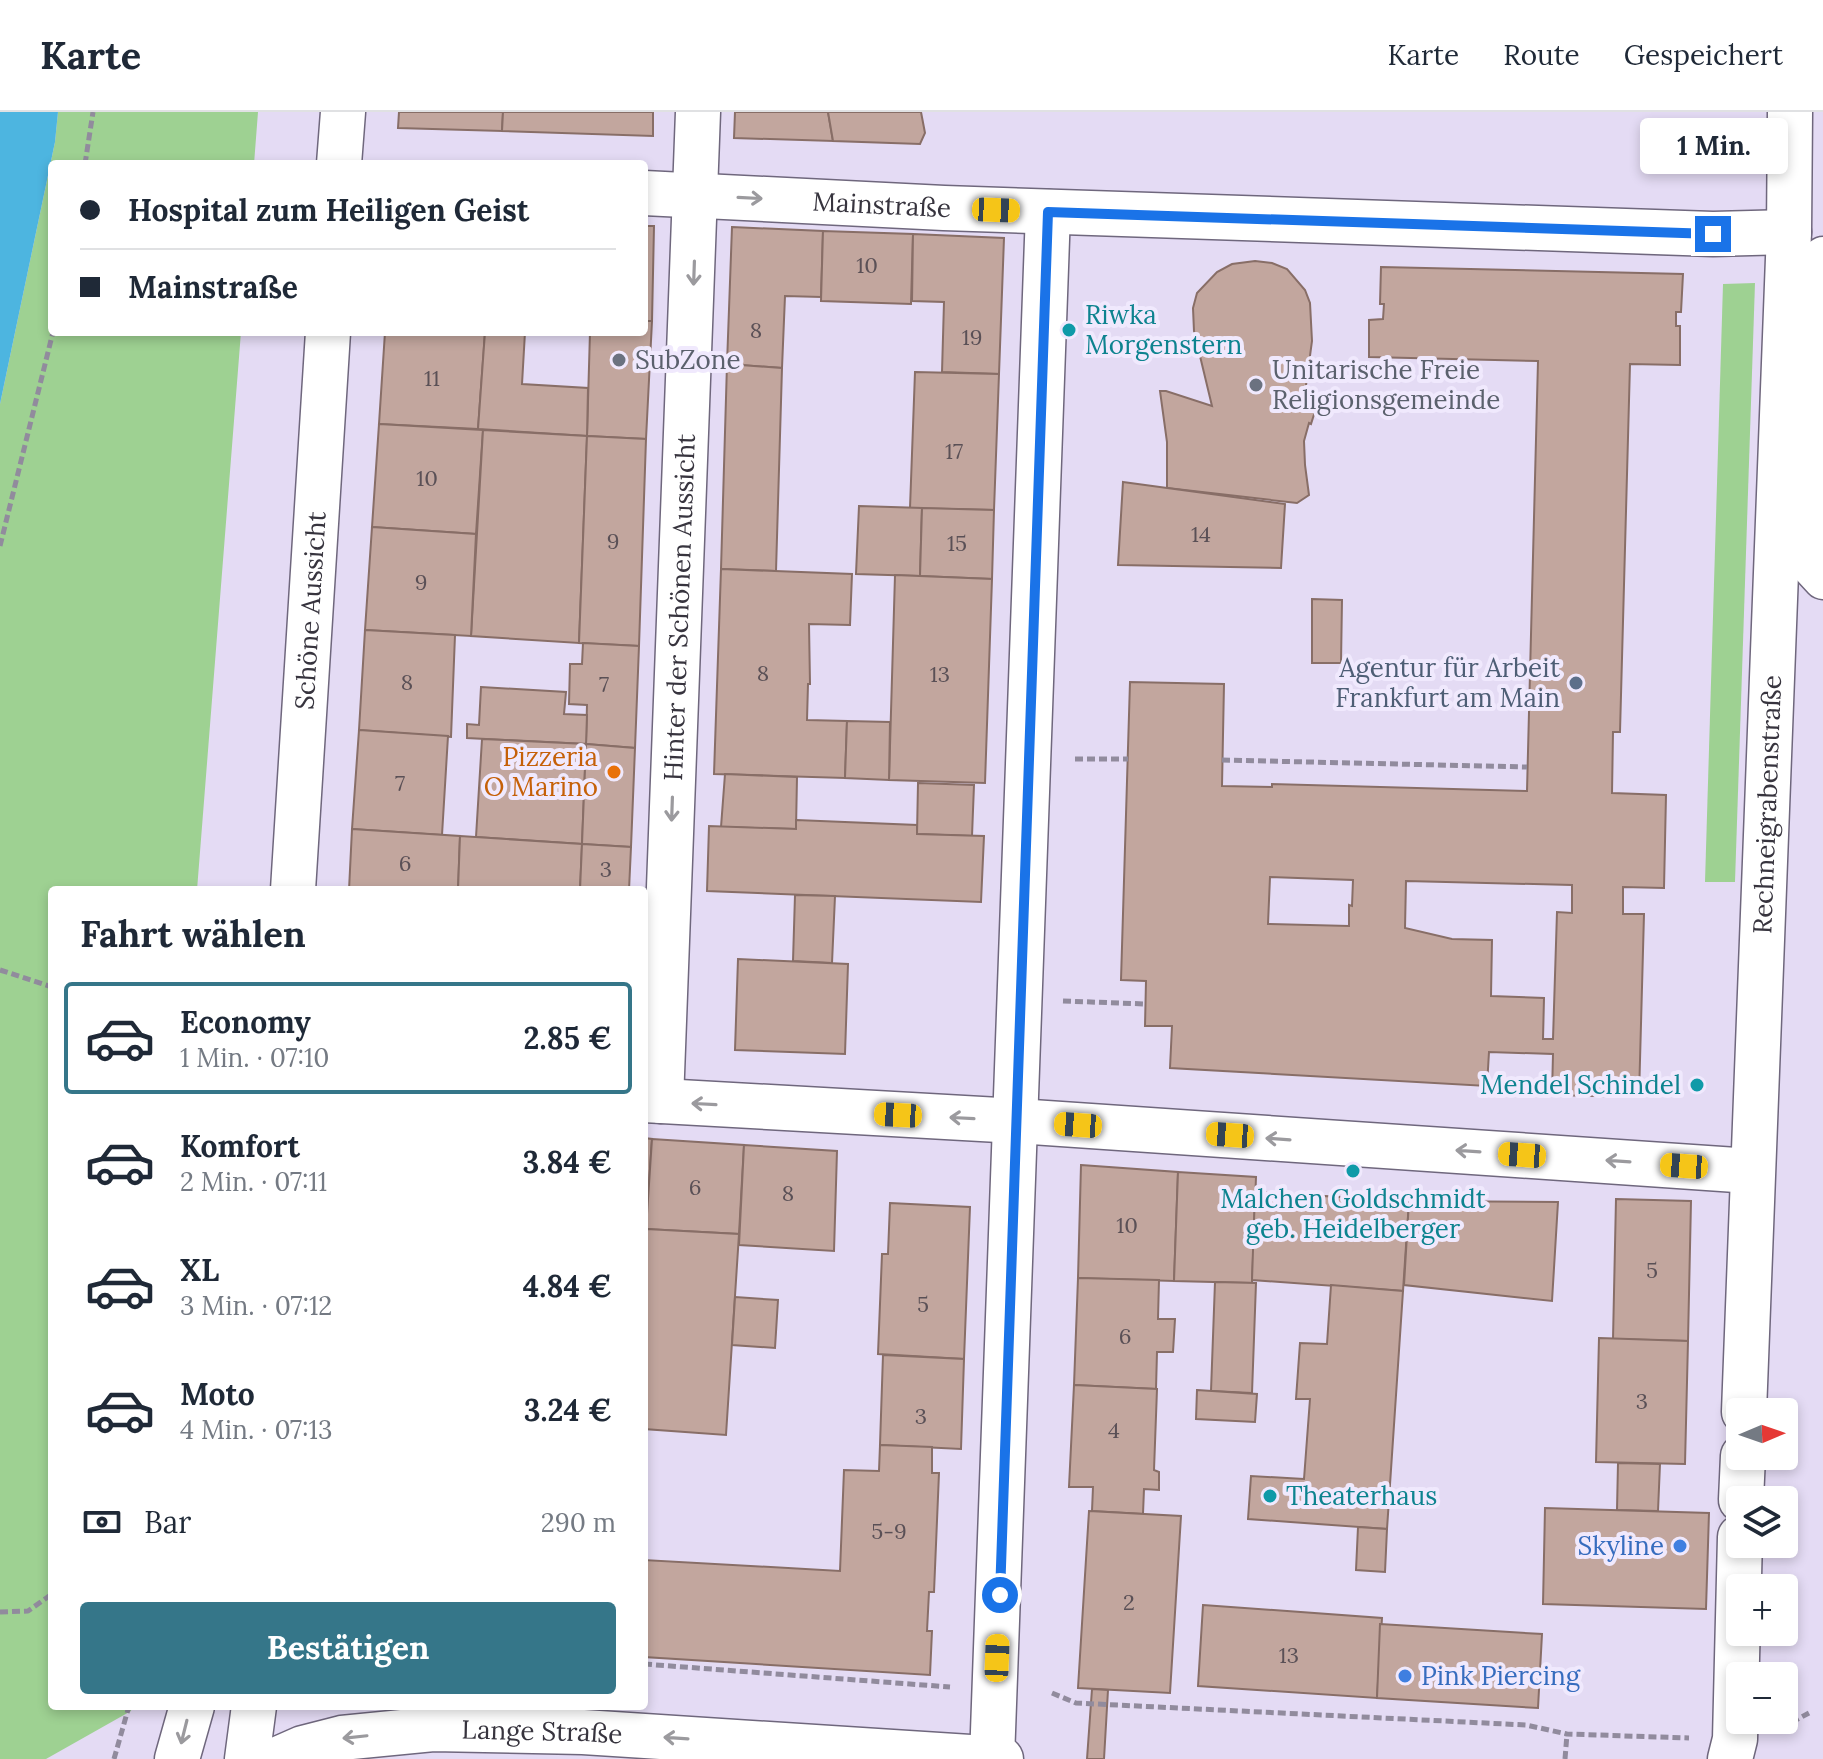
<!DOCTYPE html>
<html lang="de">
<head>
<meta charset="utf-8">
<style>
	body { margin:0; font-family:Lora,serif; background:#f2f2f3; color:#1f2937; height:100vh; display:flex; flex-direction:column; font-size:30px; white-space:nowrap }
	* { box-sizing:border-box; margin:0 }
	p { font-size:26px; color:#747a83 }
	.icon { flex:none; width:44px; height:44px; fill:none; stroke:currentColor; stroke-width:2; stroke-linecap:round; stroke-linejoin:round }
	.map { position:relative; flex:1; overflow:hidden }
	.panel { position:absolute; left:48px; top:774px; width:600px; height:824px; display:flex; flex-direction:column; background:#fff; border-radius:8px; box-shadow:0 4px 12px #0003 }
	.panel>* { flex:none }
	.hud { position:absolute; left:48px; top:48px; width:600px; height:176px; border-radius:8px; box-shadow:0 4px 12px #0003; display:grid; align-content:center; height:176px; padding:0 32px; background:#fff }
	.needle { width:52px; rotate:88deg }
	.fabs { position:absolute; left:1726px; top:1286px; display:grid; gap:16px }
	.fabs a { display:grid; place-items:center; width:72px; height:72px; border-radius:8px; background:#fff; box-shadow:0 4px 12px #0003; font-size:40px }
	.end { position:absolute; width:36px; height:36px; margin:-18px; border:10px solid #1a73e8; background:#fff; box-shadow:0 0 0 4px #fff }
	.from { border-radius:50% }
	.bubble { position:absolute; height:56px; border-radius:8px; background:#fff; box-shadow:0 4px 12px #0003; font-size:26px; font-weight:700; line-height:56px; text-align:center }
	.car { position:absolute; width:24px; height:48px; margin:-24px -12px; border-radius:10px; box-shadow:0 0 6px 2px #0007; background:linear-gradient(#f5c518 24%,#345 0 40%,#f5c518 0 76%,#345 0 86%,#f5c518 0) }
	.hud b { display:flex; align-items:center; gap:28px; height:76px; font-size:30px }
	.hud b+b { border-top:2px solid #e0e1e3 }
	.hud i { width:20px; height:20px; background:#1f2937 }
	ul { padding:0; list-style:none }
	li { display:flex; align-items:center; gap:24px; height:112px; margin:0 16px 12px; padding:0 16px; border:4px solid transparent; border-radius:8px }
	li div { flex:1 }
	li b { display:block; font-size:30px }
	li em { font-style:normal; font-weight:700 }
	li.on { border-color:#357689 }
	li>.icon { width:72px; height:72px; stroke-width:1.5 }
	h2 { padding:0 32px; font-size:36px; line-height:96px }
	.pay { display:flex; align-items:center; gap:20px; height:88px; padding:0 32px; font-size:30px }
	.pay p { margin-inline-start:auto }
	.primary-button { display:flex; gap:16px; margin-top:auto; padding:16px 32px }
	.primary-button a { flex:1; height:92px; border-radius:8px; background:#357689; color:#fff; font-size:32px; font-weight:700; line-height:92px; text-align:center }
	header { display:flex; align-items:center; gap:48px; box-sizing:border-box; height:112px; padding:0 40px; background:#fff; border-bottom:2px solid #e0e1e3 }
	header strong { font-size:38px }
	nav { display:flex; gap:44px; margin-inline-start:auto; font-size:28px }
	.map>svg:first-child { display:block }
	.green { fill:#9ed192 }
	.water { fill:#4db5e0 }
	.building { fill:#c2a69e; stroke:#886e67; stroke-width:2; fill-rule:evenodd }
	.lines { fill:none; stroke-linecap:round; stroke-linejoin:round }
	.pedestrian-casing { stroke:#6f677d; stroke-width:41 }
	.minor-casing { stroke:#6f677d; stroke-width:47 }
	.secondary-casing { stroke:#6f677d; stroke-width:47 }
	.path { stroke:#918b9d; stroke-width:5; stroke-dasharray:8 4; stroke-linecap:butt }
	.pedestrian { stroke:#fff; stroke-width:38 }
	.minor { stroke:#fff; stroke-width:44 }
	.secondary { stroke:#fff; stroke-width:44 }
	.oneway { stroke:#9b9a9e }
	.route { stroke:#1a73e8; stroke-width:10 }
	.culture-dot { fill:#0f9aa8; stroke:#f0e9fd; stroke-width:3 }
	.worship-dot { fill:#6b7280; stroke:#f0e9fd; stroke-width:3 }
	.service-dot { fill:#5c6f8a; stroke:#f0e9fd; stroke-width:3 }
	.food-dot { fill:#e8710a; stroke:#f0e9fd; stroke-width:3 }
	.shop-dot { fill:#3f7fe0; stroke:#f0e9fd; stroke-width:3 }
	.labels { text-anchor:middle; stroke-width:8; stroke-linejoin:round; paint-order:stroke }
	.number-label { font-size:22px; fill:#5a5056 }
	.street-label { font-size:26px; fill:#37343e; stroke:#f0e9fd }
	.culture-label { font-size:26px; fill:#0d838f; stroke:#f0e9fd; text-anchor:start }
	.worship-label { font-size:26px; fill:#5b616d; stroke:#f0e9fd; text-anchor:start }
	.service-label { font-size:26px; fill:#4e5e75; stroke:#f0e9fd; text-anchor:end }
	.food-label { font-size:26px; fill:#c56008; stroke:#f0e9fd; text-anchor:end }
	.shop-label { font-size:26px; fill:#366cbe; stroke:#f0e9fd; text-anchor:end }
</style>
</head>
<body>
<header>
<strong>Karte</strong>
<nav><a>Karte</a><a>Route</a><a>Gespeichert</a></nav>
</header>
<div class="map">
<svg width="1823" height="1647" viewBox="0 0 1823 1647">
	<rect width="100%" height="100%" fill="#e4dbf4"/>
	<g class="green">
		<path d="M 58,0 L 258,0 L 254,52 L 52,52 L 52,220 L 241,220 L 197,778 L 52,778 L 52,1594 L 132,1594 L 131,1599 L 46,1647 L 0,1647 L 0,292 L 55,30 Z"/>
		<path d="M 1755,171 L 1735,770 L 1705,770 L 1723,172 Z"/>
	</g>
	<path class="water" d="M 0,0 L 58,0 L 55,30 L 0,292 Z"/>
	<g class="building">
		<path d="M 399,0 L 503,0 L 502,19 L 398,16 Z"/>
		<path d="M 503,0 L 653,0 L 653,24 L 502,19 Z"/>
		<path d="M 735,0 L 828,0 L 833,29 L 734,26 Z"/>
		<path d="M 828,0 L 921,0 L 925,21 L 920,32 L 833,29 Z"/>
		<path d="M 644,114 L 654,114 L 652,209 L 644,209 Z"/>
		<path d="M 732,115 L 823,119 L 821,185 L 785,184 L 782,256 L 727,252 Z"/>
		<path d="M 823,119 L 913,122 L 911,192 L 821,189 Z"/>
		<path d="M 913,122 L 1004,126 L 999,262 L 942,260 L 944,190 L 912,189 Z"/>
		<path d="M 1255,149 L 1272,151 L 1287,157 L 1305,178 L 1310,191 L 1312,229 L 1304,288 L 1322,293 L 1317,293 L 1311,312 L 1309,311 L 1304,329 L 1305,353 L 1309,383 L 1297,391 L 1167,376 L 1167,330 L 1160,279 L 1166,279 L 1212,294 L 1194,219 L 1193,196 L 1197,181 L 1217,160 L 1232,152 Z"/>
		<path d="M 1381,155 L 1683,162 L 1681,200 L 1676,200 L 1676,214 L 1680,214 L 1680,253 L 1630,252 L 1620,620 L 1613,620 L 1612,681 L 1666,683 L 1664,776 L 1623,775 L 1623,802 L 1644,802 L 1639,985 L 1552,983 L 1553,942 L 1489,940 L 1487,974 L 1170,956 L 1172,914 L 1145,914 L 1146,869 L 1121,868 L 1130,570 L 1224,572 L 1222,674 L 1272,675 L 1272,672 L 1527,679 L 1538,249 L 1369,245 L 1369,208 L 1383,207 L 1384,192 L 1380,192 ZM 1270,765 L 1353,768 L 1352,794 L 1349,793 L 1349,814 L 1268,812 ZM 1406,769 L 1572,773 L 1572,801 L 1557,800 L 1553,927 L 1543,927 L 1544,886 L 1491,884 L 1492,828 L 1452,827 L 1405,816 Z"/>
		<path d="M 644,209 L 652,209 L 646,327 L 587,324 L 590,220 L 644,220 Z"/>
		<path d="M 385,220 L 485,220 L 478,317 L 379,312 Z"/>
		<path d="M 485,220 L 525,220 L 522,272 L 588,276 L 587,324 L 478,317 Z"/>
		<path d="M 727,252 L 782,256 L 776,459 L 721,457 Z"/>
		<path d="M 915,260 L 999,262 L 994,398 L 910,396 Z"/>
		<path d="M 379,312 L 483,318 L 476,422 L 372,415 Z"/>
		<path d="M 483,318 L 587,324 L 579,531 L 471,524 Z"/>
		<path d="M 587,324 L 646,327 L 639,534 L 579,531 Z"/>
		<path d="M 1123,370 L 1285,392 L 1281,456 L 1118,453 Z"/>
		<path d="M 859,394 L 922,396 L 920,464 L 856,462 Z"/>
		<path d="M 922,396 L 994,398 L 992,467 L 920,464 Z"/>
		<path d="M 372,415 L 476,422 L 471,524 L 365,518 Z"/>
		<path d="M 721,457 L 852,462 L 850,513 L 809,512 L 810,572 L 808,572 L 807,608 L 847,609 L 845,666 L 714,662 Z"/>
		<path d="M 895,463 L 992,467 L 985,671 L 889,668 Z"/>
		<path d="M 1312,487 L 1342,488 L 1341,551 L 1312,551 Z"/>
		<path d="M 365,518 L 455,523 L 451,625 L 359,618 Z"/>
		<path d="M 583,531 L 639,534 L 635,636 L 586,632 L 587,593 L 569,592 L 570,552 L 582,552 Z"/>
		<path d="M 481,575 L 566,580 L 564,602 L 587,603 L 586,632 L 467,626 L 467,612 L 479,613 Z"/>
		<path d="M 847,609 L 890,610 L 889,668 L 845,666 Z"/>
		<path d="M 359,618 L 448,624 L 442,723 L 352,717 Z"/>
		<path d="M 482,627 L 586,632 L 582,732 L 476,725 Z"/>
		<path d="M 586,632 L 635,636 L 631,735 L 582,732 Z"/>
		<path d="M 725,662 L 797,665 L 796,717 L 721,715 Z"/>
		<path d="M 918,671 L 974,673 L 972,724 L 917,722 Z"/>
		<path d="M 796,708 L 917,713 L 917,722 L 984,724 L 981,790 L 707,779 L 709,714 L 796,717 Z"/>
		<path d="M 352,717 L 460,724 L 458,778 L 349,778 Z"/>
		<path d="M 460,724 L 582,732 L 580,778 L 458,778 Z"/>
		<path d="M 582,732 L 631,735 L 629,778 L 580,778 Z"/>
		<path d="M 795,783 L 835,784 L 832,851 L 793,849 Z"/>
		<path d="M 738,847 L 848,852 L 845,942 L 735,938 Z"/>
		<path d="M 644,1026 L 652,1027 L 646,1117 L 644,1116 Z"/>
		<path d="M 652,1027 L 744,1033 L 739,1122 L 646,1117 Z"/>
		<path d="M 744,1033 L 837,1039 L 834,1139 L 739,1133 Z"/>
		<path d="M 1081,1053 L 1178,1060 L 1174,1169 L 1078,1166 Z"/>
		<path d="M 1178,1060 L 1256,1065 L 1252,1171 L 1174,1169 Z"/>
		<path d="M 1255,1080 L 1409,1089 L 1403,1179 L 1252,1168 Z"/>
		<path d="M 1616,1087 L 1691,1089 L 1688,1229 L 1613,1227 Z"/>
		<path d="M 1409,1089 L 1558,1090 L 1552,1189 L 1404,1173 Z"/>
		<path d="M 890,1091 L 970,1095 L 964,1247 L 878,1242 L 882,1142 L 888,1142 Z"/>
		<path d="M 646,1117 L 739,1122 L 726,1323 L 644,1317 Z"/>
		<path d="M 1078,1166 L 1159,1168 L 1158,1207 L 1175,1207 L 1173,1240 L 1157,1240 L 1156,1277 L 1074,1273 Z"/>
		<path d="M 1215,1170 L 1256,1171 L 1252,1281 L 1211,1279 Z"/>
		<path d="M 1331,1173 L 1403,1179 L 1387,1417 L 1248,1407 L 1251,1364 L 1304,1367 L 1310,1287 L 1296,1287 L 1300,1231 L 1327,1232 Z"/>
		<path d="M 735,1185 L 778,1188 L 775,1236 L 732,1233 Z"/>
		<path d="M 1599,1226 L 1688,1229 L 1685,1352 L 1596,1350 Z"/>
		<path d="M 883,1243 L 964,1247 L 961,1337 L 880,1333 Z"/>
		<path d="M 1074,1273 L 1157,1277 L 1154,1358 L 1159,1360 L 1159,1378 L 1144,1377 L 1143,1402 L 1092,1399 L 1093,1375 L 1069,1375 Z"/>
		<path d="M 1197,1278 L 1257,1282 L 1255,1310 L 1196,1307 Z"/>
		<path d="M 880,1333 L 932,1335 L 932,1361 L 939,1361 L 934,1480 L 929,1480 L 927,1519 L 932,1519 L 930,1563 L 644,1545 L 644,1448 L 840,1459 L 844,1358 L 879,1359 Z"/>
		<path d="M 1618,1351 L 1660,1352 L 1658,1399 L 1617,1398 Z"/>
		<path d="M 1545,1396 L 1709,1401 L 1706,1497 L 1543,1492 Z"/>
		<path d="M 1089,1399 L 1181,1404 L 1170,1581 L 1078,1576 Z"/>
		<path d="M 1358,1415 L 1387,1417 L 1385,1460 L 1356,1458 Z"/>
		<path d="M 1203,1493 L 1382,1506 L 1377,1586 L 1198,1574 Z"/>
		<path d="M 1380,1512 L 1542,1522 L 1538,1596 L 1377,1586 Z"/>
		<path d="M 1092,1577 L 1108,1578 L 1104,1647 L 1087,1647 Z"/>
	</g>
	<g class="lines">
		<defs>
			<path id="pedestrian" d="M 1823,144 L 1811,455 L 1823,468"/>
			<g id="minor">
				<path id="s1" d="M 644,81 L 944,96 L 1713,122 L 1789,120"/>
				<path d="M 644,988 L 1017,1009 L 1751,1059"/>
				<path id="s2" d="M 661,989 L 698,0"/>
				<path id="s3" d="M 1744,1300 L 1789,120 L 1790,0"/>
				<path d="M 1741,1388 L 1743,1344"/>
				<path d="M 992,1647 L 1048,100"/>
				<path d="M 1730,1647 L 1735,1627 L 1740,1425"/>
			</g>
			<g id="secondary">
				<path d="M 339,52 L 343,0"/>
				<path id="s4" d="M 293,778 L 328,220"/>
				<path d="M 177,1647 L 192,1594"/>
				<path d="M 247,1647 L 254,1594"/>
				<path id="s5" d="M 278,1647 L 303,1636 L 342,1626 L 433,1617 L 583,1620 L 1001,1647"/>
			</g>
		</defs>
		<use href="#pedestrian" class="pedestrian-casing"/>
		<use href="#minor" class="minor-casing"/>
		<use href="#secondary" class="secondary-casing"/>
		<g class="path">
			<path d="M 85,52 L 93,0"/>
			<path d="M 0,434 L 53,220"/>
			<path d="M 1075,647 L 1128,647"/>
			<path d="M 1222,648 L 1527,655"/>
			<path d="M 0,858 L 52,875"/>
			<path d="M 1063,889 L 1146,892"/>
			<path d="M 0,1500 L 28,1499 L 52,1482"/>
			<path d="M 644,1552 L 950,1575"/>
			<path d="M 1052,1581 L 1076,1591 L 1526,1613 L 1567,1622 L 1689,1626"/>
			<path d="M 1781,1616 L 1809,1601"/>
			<path d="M 114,1647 L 129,1594"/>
			<path d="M 1565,1647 L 1567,1622"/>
		</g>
		<use href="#pedestrian" class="pedestrian"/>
		<use href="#minor" class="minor"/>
		<use href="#secondary" class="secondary"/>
	</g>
	<defs><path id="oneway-shaft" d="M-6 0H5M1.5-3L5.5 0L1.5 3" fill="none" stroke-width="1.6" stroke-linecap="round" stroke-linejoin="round" transform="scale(2)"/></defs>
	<g class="oneway">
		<use href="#oneway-shaft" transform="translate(750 86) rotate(3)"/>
		<use href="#oneway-shaft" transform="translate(694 161) rotate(92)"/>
		<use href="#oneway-shaft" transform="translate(672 697) rotate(92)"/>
		<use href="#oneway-shaft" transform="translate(704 992) rotate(-177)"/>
		<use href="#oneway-shaft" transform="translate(962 1006) rotate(-177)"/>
		<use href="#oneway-shaft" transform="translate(1278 1027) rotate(-176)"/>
		<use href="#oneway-shaft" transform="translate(1468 1039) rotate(-176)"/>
		<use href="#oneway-shaft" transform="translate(1618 1049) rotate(-176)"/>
		<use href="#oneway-shaft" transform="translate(184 1620) rotate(104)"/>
		<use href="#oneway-shaft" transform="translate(355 1625) rotate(174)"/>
		<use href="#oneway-shaft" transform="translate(676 1626) rotate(-176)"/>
	</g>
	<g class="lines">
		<path class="route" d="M 1000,1483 L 1048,100 L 1713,122"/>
	</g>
	<g class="culture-dot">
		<circle cx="1069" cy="218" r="8"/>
		<circle cx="1697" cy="973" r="8"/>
		<circle cx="1353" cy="1059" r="8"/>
		<circle cx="1270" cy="1384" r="8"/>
	</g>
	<g class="worship-dot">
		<circle cx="619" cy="248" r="8"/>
		<circle cx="1256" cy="273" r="8"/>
	</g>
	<circle class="service-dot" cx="1576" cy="571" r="8"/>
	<circle class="food-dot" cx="614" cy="660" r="8"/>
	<g class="shop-dot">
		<circle cx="1680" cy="1434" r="8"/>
		<circle cx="1405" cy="1564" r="8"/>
	</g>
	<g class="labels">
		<g class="number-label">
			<text x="867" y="161">10</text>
			<text x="756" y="226">8</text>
			<text x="972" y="233">19</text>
			<text x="432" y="274">11</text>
			<text x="954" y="347">17</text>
			<text x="427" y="374">10</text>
			<text x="1201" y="430">14</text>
			<text x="613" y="437">9</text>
			<text x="957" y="439">15</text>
			<text x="421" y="478">9</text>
			<text x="763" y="569">8</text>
			<text x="940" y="570">13</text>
			<text x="407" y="578">8</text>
			<text x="604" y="580">7</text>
			<text x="400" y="679">7</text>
			<text x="405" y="759">6</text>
			<text x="606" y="765">3</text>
			<text x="695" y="1083">6</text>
			<text x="788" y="1089">8</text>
			<text x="1127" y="1121">10</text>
			<text x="1652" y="1166">5</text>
			<text x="923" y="1200">5</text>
			<text x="1125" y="1232">6</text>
			<text x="1642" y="1297">3</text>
			<text x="921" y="1312">3</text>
			<text x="1114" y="1326">4</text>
			<text x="889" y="1427">5-9</text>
			<text x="1129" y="1498">2</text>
			<text x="1289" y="1551">13</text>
		</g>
		<g class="street-label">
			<text dy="9" stroke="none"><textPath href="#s1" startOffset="238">Mainstraße</textPath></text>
			<text dy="9" stroke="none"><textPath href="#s2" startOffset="494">Hinter der Schönen Aussicht</textPath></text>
			<text dy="9" stroke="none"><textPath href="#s4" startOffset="280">Schöne Aussicht</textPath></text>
			<text dy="9" stroke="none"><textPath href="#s3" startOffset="608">Rechneigrabenstraße</textPath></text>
			<text dy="9" stroke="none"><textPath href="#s5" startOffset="268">Lange Straße</textPath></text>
		</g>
		<g class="culture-label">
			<text x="1085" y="212">Riwka<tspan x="1085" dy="30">Morgenstern</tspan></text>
			<text x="1681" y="982" text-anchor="end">Mendel Schindel</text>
			<text x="1353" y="1096" text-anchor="middle">Malchen Goldschmidt<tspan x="1353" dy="30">geb. Heidelberger</tspan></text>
			<text x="1286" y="1393">Theaterhaus</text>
		</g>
		<g class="worship-label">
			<text x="635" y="257">SubZone</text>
			<text x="1272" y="267">Unitarische Freie<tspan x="1272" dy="30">Religionsgemeinde</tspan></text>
		</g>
		<g class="service-label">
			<text x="1560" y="565">Agentur für Arbeit<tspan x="1560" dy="30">Frankfurt am Main</tspan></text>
		</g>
		<g class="food-label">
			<text x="598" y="654">Pizzeria<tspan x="598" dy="30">O Marino</tspan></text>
		</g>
		<g class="shop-label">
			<text x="1664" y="1443">Skyline</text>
			<text x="1421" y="1573" text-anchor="start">Pink Piercing</text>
		</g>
	</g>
</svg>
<div class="fabs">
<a><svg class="needle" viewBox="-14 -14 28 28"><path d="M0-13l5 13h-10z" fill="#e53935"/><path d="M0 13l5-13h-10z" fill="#747a83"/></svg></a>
<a><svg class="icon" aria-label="layers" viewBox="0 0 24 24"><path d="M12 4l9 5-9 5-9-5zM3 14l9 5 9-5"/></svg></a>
<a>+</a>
<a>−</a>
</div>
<i class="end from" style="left:1000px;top:1483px"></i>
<i class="end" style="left:1713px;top:122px"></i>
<div class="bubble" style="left:1640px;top:6px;width:148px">1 Min.</div>
<i class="car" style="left:996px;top:98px;rotate:92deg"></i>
<i class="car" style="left:898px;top:1003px;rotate:273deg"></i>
<i class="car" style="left:1078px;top:1013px;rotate:274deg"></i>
<i class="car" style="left:1230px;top:1023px;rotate:274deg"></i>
<i class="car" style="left:1522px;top:1043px;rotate:274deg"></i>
<i class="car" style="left:1684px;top:1054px;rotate:274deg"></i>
<i class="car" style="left:997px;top:1546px;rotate:2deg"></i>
<div class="hud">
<b><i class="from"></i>Hospital zum Heiligen Geist</b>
<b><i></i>Mainstraße</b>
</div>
<section class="panel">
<h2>Fahrt wählen</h2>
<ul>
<li class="on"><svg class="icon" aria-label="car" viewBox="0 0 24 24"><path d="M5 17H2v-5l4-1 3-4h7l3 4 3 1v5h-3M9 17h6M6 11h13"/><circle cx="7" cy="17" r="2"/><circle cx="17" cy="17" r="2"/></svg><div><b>Economy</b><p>1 Min. · 07:10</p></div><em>2.85 €</em></li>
<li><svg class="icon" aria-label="car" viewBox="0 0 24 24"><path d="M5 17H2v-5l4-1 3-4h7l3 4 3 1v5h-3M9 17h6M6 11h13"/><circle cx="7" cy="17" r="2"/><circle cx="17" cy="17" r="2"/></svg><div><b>Komfort</b><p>2 Min. · 07:11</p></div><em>3.84 €</em></li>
<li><svg class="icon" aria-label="car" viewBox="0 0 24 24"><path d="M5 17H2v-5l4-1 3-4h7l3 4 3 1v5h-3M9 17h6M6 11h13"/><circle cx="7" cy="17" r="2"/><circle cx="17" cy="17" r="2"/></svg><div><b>XL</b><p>3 Min. · 07:12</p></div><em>4.84 €</em></li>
<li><svg class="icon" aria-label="car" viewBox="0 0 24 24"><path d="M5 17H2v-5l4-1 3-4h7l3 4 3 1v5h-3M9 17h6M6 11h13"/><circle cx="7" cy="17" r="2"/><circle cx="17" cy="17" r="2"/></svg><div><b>Moto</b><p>4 Min. · 07:13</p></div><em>3.24 €</em></li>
</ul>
<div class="pay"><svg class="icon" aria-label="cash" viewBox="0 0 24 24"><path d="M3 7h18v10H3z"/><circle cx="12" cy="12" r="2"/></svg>Bar<p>290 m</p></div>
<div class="primary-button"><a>Bestätigen</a></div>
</section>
</div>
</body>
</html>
